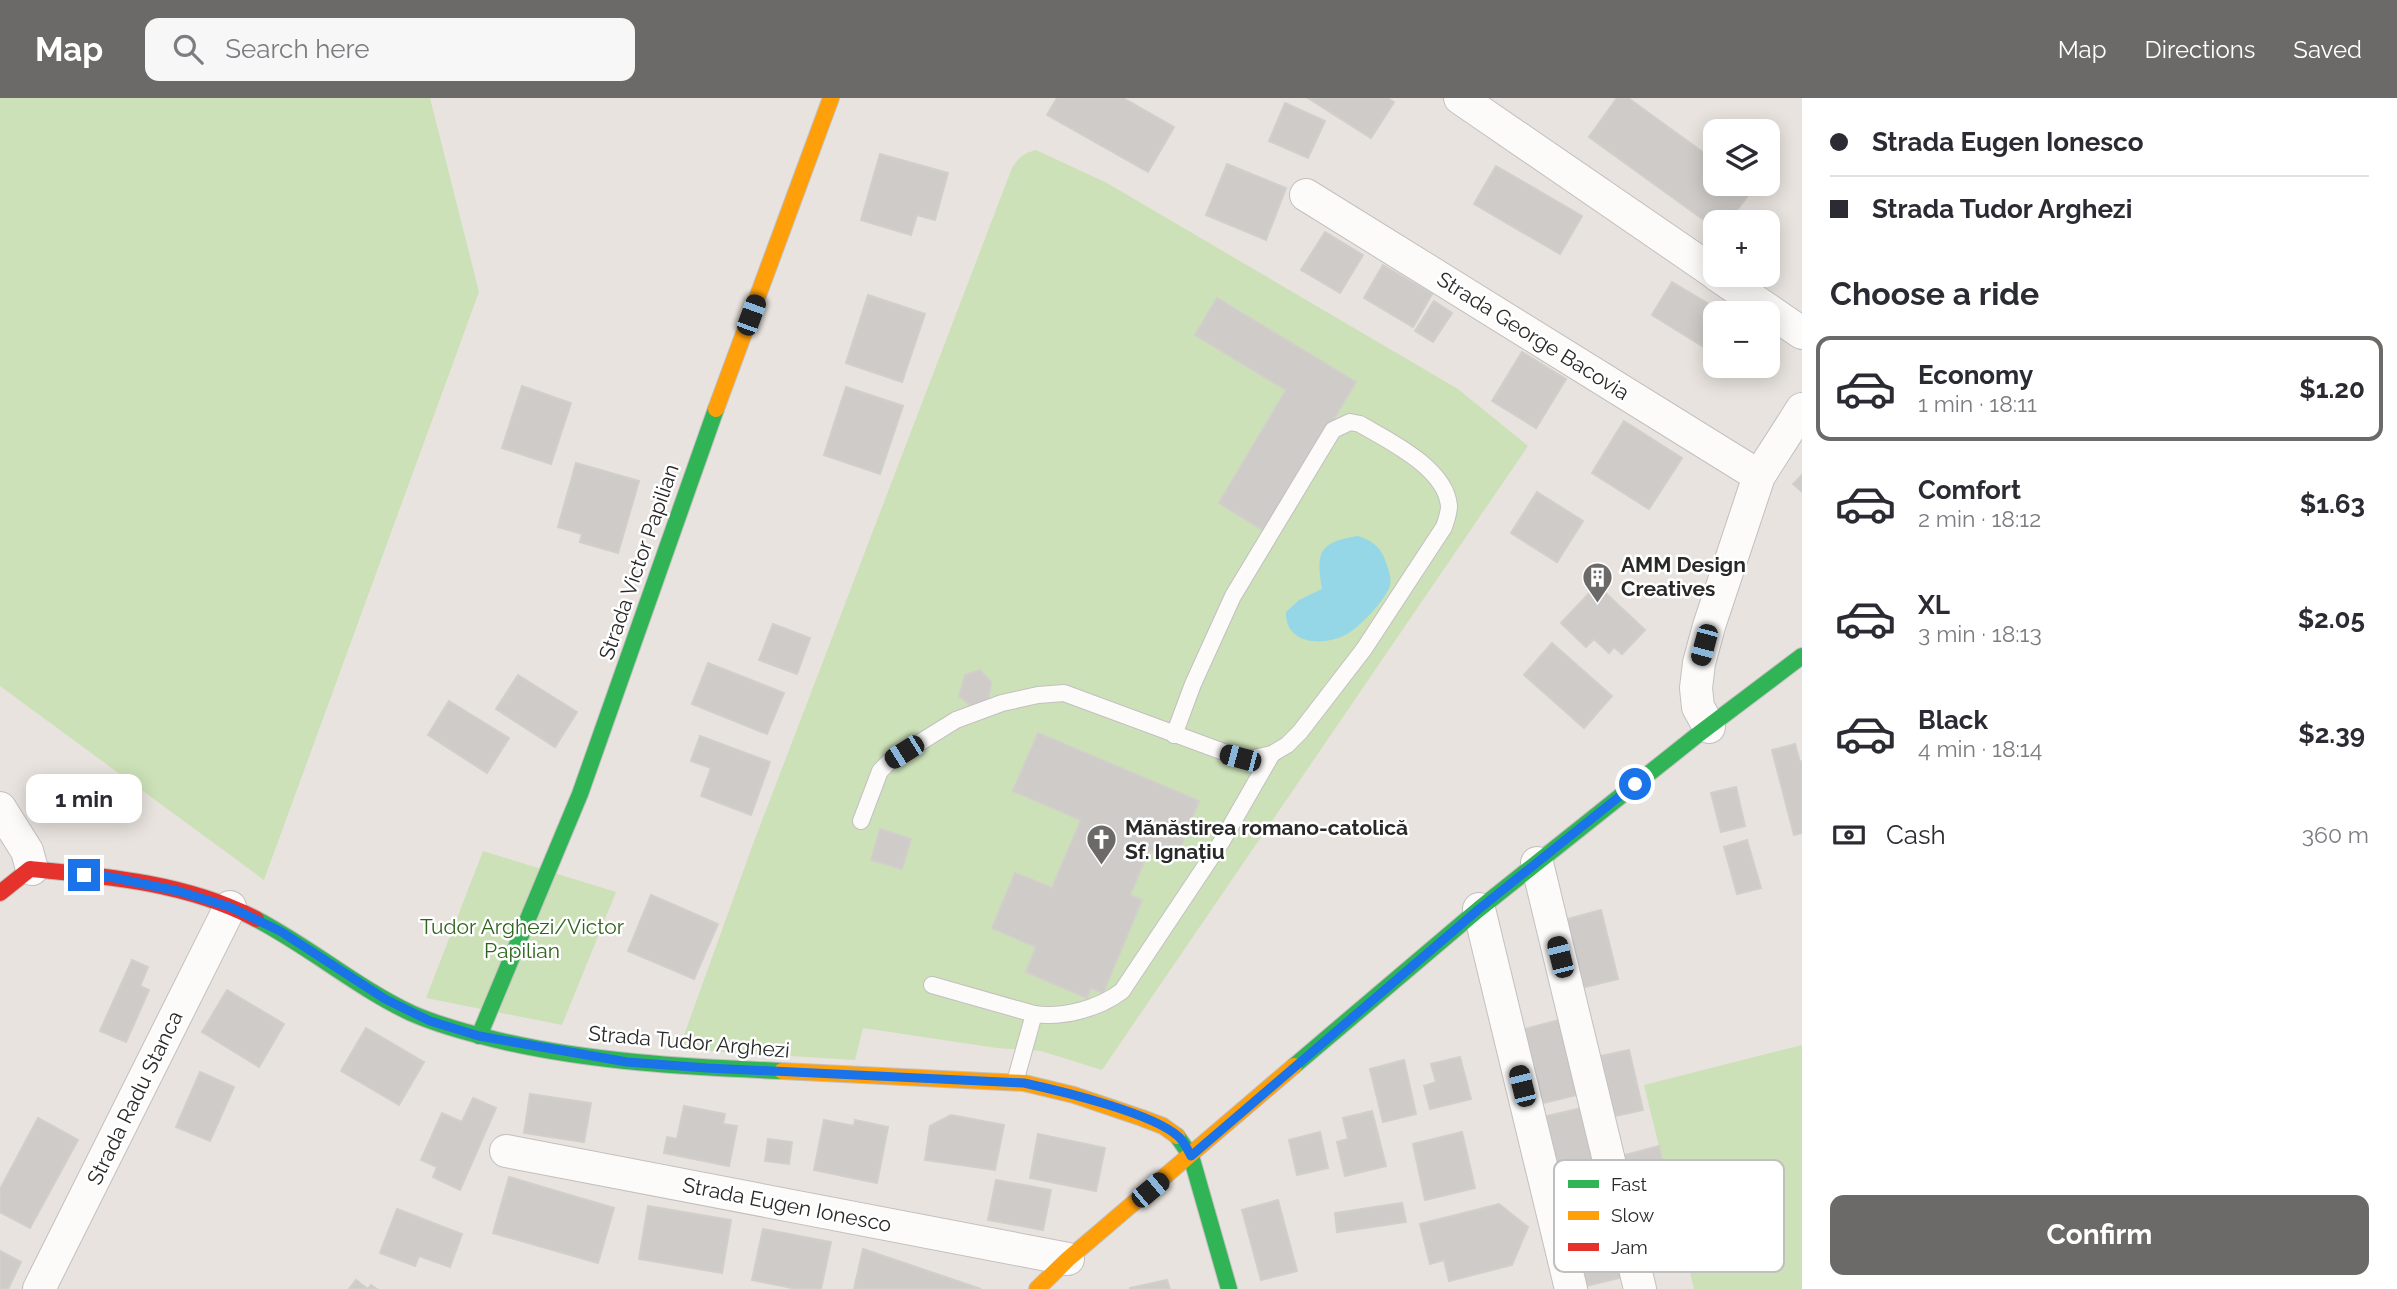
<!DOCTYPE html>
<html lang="en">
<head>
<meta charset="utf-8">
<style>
	body { margin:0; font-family:Raleway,sans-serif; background:#f7f7f7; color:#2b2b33; height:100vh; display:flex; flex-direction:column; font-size:26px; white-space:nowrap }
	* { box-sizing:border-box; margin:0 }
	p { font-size:23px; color:#7c7c81 }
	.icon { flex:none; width:38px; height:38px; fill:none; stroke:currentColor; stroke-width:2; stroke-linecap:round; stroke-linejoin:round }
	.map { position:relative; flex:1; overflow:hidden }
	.details { display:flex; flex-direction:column; background:#fff; width:595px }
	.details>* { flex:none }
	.top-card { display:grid; align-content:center; height:154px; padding:0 28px; background:#fff }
	.controls { position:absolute; left:1703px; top:21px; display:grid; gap:14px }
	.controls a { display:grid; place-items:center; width:77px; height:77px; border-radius:14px; background:#fff; box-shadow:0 4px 18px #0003; font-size:35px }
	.end { position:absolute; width:32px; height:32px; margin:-16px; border:9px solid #1a73e8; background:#fff; box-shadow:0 0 0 4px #fff }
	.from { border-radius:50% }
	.bubble { position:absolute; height:49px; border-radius:14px; background:#fff; box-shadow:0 4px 18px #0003; font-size:23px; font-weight:700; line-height:49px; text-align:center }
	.car { position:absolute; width:21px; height:42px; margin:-21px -10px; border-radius:9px; box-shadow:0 0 5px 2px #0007; background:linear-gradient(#222 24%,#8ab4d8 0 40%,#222 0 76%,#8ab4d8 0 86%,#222 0) }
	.top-card b { display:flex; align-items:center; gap:24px; height:66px; font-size:26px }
	.top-card b+b { border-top:2px solid #e1e1e2 }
	.top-card i { width:18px; height:18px; background:#2b2b33 }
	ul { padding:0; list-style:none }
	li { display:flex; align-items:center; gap:21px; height:105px; margin:0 14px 10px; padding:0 14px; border:4px solid transparent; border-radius:14px }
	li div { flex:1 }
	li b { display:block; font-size:26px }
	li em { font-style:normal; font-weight:700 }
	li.current { border-color:#6c6a68 }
	li>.icon { width:63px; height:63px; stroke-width:1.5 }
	h2 { padding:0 28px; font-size:32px; line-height:84px }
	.pay { display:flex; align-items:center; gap:18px; height:77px; padding:0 28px; font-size:26px }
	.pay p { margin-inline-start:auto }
	.button { display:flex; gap:14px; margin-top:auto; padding:14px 28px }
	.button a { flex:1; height:80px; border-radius:14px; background:#6c6a68; color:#fff; font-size:28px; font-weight:700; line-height:80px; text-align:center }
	header { display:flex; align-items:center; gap:42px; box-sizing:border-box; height:98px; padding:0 35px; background:#6c6a68; color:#fff }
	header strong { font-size:33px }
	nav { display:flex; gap:38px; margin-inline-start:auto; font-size:24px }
	.search { width:490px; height:63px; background:#f7f7f7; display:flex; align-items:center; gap:18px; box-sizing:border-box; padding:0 24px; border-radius:14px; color:#7c7c81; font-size:26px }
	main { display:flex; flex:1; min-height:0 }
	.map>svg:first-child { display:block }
	.green { fill:#cce1b8 }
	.water { fill:#95d6e7 }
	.building { fill:#cecbc8; stroke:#d2cfcb; stroke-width:2 }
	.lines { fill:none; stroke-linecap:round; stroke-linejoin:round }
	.lane-casing { stroke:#c2c0c0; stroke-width:18 }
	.street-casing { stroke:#c2c0c0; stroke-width:34 }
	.fast-casing { stroke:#c2c0c0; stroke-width:18 }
	.slow-casing { stroke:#c2c0c0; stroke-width:18 }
	.jam-casing { stroke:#c2c0c0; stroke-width:18 }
	.lane { stroke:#fcfbfa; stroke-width:16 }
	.street { stroke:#fcfbfa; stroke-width:32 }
	.fast { stroke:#30b455; stroke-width:16 }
	.slow { stroke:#ff9f0a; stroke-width:16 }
	.jam { stroke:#e5322d; stroke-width:16 }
	.route { stroke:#1a73e8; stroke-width:9 }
	.labels { text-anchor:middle; stroke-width:5; stroke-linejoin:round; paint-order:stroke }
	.street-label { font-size:21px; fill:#292929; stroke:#fff }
	.poi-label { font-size:21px; font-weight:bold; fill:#292929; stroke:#fff; text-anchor:start }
	.park-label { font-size:21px; fill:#2e641c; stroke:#fff }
	.key { fill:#fff; stroke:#bfbfbf; stroke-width:2 }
	.key-label { font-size:19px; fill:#292929 }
</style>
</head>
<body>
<header>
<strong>Map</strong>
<div class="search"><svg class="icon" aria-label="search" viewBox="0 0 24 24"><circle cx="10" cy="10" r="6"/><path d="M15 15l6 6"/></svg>Search here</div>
<nav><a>Map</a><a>Directions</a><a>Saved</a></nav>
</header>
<main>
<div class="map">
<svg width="1802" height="1191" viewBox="0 0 1802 1191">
	<rect width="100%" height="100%" fill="#e8e3de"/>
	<g class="green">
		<path d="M 0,0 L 430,0 L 479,194 L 264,782 L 0,588 Z"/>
		<path d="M 1036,52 L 1107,85 L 1458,291 L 1528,348 L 1102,972 L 1041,953 L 997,950 L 863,930 L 855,962 L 679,951 L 753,746 L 1012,70 C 1019,59 1024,55 1036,52 Z"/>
		<path d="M 483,753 L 616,794 L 562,927 L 426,900 Z"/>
		<path d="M 1802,947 L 1802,1191 L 1694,1191 L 1644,987 Z"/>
	</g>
	<path class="water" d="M 1358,438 C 1371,442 1381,449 1385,462 C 1388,470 1392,480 1390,488 C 1385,502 1360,529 1347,536 C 1324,549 1285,547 1286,514 L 1299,502 L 1322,491 C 1316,455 1318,444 1358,438 Z"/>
	<g class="building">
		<path d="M 1057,0 L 1123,0 L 1174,29 L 1148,74 L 1047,17 Z"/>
		<path d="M 1308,0 L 1387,0 L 1394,4 L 1371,40 Z"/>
		<path d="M 1617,0 L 1628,0 L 1715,63 L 1715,86 L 1746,86 L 1753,91 L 1728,124 L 1715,124 L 1715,130 L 1589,39 Z"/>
		<path d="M 1285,5 L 1325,23 L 1308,60 L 1269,43 Z"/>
		<path d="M 880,56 L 948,75 L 935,122 L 917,117 L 911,137 L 861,122 Z"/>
		<path d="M 1227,66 L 1286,90 L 1266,142 L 1206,117 Z"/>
		<path d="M 1496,68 L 1582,118 L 1560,156 L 1474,106 Z"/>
		<path d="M 1325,134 L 1363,157 L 1340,195 L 1301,172 Z"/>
		<path d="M 1383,167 L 1432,196 L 1413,229 L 1364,200 Z"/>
		<path d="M 1672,184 L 1724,215 L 1715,215 L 1715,256 L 1652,217 Z"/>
		<path d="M 868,197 L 925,216 L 902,284 L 846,265 Z"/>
		<path d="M 1217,200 L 1356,284 L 1266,434 L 1219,405 L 1286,292 L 1195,237 Z"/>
		<path d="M 1434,203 L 1452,215 L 1433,244 L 1415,233 Z"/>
		<path d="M 1522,254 L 1566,281 L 1536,330 L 1492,303 Z"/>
		<path d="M 522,288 L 571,305 L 551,366 L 502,350 Z"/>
		<path d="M 846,289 L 903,308 L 880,376 L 824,357 Z"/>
		<path d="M 1624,323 L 1682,360 L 1649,411 L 1592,375 Z"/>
		<path d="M 576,365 L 639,383 L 618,455 L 580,444 L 582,436 L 558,429 Z"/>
		<path d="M 1802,377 L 1802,394 L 1793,386 Z"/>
		<path d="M 1537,394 L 1583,423 L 1557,464 L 1511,435 Z"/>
		<path d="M 1597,487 L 1645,532 L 1622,556 L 1614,549 L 1609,555 L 1594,541 L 1586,549 L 1561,525 Z"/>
		<path d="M 773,526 L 810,540 L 797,576 L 759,562 Z"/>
		<path d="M 1552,545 L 1612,598 L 1584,630 L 1524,577 Z"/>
		<path d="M 708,565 L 784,595 L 767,636 L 692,606 Z"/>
		<path d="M 980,572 L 991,584 L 988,603 L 971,608 L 959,598 L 965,577 Z"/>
		<path d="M 518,577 L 577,614 L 555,649 L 496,611 Z"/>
		<path d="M 449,603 L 509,640 L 487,675 L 428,637 Z"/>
		<path d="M 1038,635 L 1199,703 L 1175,763 L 1149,752 L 1130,797 L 1142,802 L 1103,895 L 1091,890 L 1087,900 L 1026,874 L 1036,849 L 992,830 L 1015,775 L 1052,790 L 1081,722 L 1013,693 Z"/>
		<path d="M 700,638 L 770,664 L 751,717 L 701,698 L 711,670 L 691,663 Z"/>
		<path d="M 1795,646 L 1800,664 L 1802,663 L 1802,735 L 1794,737 L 1772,652 Z"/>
		<path d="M 1736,689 L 1745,728 L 1721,734 L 1711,695 Z"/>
		<path d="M 880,731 L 911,741 L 902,771 L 871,762 Z"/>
		<path d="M 1747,742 L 1761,790 L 1737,796 L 1724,749 Z"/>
		<path d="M 651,797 L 718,826 L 694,881 L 628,853 Z"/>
		<path d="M 1601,812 L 1618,881 L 1581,890 L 1564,822 Z"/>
		<path d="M 132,862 L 148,869 L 140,888 L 149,892 L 126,944 L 100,933 Z"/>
		<path d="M 227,892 L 284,926 L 259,969 L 202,934 Z"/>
		<path d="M 1559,922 L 1571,973 L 1579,971 L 1585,995 L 1539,1006 L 1521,932 Z"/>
		<path d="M 366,930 L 424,964 L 399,1007 L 341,973 Z"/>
		<path d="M 1629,952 L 1643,1012 L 1615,1018 L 1601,958 Z"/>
		<path d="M 1460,959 L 1471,1001 L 1430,1011 L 1424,988 L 1436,984 L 1431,966 Z"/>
		<path d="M 1404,962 L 1416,1016 L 1383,1024 L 1370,971 Z"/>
		<path d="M 200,974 L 234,989 L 210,1043 L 176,1029 Z"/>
		<path d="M 530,996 L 591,1005 L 584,1044 L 524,1035 Z"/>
		<path d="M 473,1000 L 496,1010 L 460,1092 L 433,1079 L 437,1069 L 421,1062 L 442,1015 L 462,1024 Z"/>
		<path d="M 684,1008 L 725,1016 L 723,1026 L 737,1028 L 729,1068 L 664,1055 L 667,1039 L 677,1041 Z"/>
		<path d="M 1586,1009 L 1608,1100 L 1581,1107 L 1562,1102 L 1543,1019 Z"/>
		<path d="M 1372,1013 L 1386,1068 L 1345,1078 L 1337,1044 L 1348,1041 L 1343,1020 Z"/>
		<path d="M 951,1017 L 1004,1027 L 995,1072 L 925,1062 L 930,1028 Z"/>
		<path d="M 38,1020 L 78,1042 L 30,1130 L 0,1114 L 0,1091 Z"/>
		<path d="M 824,1022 L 854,1028 L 855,1022 L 888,1029 L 877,1085 L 814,1072 Z"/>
		<path d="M 1320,1034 L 1328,1070 L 1297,1077 L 1289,1042 Z"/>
		<path d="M 1462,1034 L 1475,1090 L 1425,1102 L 1413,1046 Z"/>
		<path d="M 1038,1036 L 1105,1050 L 1096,1093 L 1030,1080 Z"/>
		<path d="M 768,1041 L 792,1044 L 789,1066 L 765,1063 Z"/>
		<path d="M 1659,1048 L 1675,1115 L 1635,1125 L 1618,1059 Z"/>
		<path d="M 509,1079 L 614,1110 L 598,1165 L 493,1135 Z"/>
		<path d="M 996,1082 L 1051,1092 L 1043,1132 L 988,1122 Z"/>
		<path d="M 1278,1102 L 1297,1173 L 1261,1182 L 1242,1112 Z"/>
		<path d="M 1402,1105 L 1406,1124 L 1337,1134 L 1335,1115 Z"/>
		<path d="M 1499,1106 L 1528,1129 L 1512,1167 L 1449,1183 L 1444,1162 L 1430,1166 L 1420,1126 Z"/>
		<path d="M 648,1108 L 731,1122 L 722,1175 L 639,1161 Z"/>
		<path d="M 397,1111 L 462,1136 L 450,1169 L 419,1158 L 415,1168 L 380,1155 Z"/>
		<path d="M 1612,1118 L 1627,1178 L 1582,1189 L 1567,1129 Z"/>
		<path d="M 763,1131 L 831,1144 L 821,1191 L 797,1191 L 752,1182 Z"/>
		<path d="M 863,1151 L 981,1191 L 854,1191 Z"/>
		<path d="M 0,1153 L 21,1164 L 8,1191 L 0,1191 Z"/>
		<path d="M 356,1182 L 368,1191 L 371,1187 L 377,1191 L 349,1191 Z"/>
		<path d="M 1167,1182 L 1170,1191 L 1130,1191 L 1130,1190 Z"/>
	</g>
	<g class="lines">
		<defs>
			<g id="lane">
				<path d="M 861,723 L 880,673 L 890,663 L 956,622 L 1002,605 L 1038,597 L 1064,595 L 1240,660 L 1253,660 L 1272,656 L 1287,647 L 1300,634 L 1364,551 L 1444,429 C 1446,423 1449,415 1449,408 C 1446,370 1389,343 1360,326 L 1350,324 L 1333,332 L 1233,498 L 1193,586 L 1174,637"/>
				<path d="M 932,887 L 1034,916 L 1015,984"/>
				<path d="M 1034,916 C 1063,920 1098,911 1122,893 L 1222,743 L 1272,656"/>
			</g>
			<g id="street">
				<path d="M 1460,0 L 1715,175"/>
				<path d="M 1306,97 L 1759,378"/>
				<path d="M 1717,177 L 1802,235"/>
				<path d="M 1709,629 L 1698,609 L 1696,590 L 1699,565 L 1709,528 L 1759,378 L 1802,311"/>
				<path d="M 0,710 L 27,753 L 32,771"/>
				<path d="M 1537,765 L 1640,1191"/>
				<path d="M 1479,811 L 1571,1191"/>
				<path d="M 506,1053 L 1068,1161"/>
				<path d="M 39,1191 L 230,809"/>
			</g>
			<g id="fast">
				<path d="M 256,821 C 310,849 356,889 411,915 C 438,927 468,935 497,942 C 590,964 686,969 782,973"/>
				<path d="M 479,938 L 580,696 L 716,311"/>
				<path d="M 1294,968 L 1479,811 L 1696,638 L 1802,558"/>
				<path d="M 1177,1038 L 1191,1058 L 1229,1191"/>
			</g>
			<g id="slow">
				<path d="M 716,311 L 831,0"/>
				<path d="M 782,973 L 1024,985 L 1074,997 L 1142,1020 L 1163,1028 L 1177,1038"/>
				<path d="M 1037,1191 L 1068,1161 L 1294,968"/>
			</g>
			<path id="jam" d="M 0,795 L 30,771 C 106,778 188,785 256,821"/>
		</defs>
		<use href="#lane" class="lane-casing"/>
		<use href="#street" class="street-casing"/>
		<use href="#fast" class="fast-casing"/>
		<use href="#slow" class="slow-casing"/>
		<use href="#jam" class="jam-casing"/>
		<use href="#lane" class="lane"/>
		<use href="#street" class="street"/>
		<use href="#fast" class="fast"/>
		<use href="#slow" class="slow"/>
		<use href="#jam" class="jam"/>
	</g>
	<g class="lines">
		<path class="route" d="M 84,777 L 110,779 L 178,793 L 230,809 L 280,833 L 385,901 L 430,923 L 479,938 L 627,964 L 707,970 L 1024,985 C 1061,993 1153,1015 1179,1039 C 1184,1044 1188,1052 1191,1058 L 1479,811 L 1635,686"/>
	</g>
	<defs>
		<symbol id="building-pin" viewBox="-11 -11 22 30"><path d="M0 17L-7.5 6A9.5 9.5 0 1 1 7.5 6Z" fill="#6c6a68" stroke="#fff"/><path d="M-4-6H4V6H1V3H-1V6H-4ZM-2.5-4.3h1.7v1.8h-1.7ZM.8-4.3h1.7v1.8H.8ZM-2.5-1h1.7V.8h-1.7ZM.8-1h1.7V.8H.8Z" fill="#fff"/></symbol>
		<symbol id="church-pin" viewBox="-11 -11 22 30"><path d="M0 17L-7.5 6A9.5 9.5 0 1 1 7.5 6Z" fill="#6c6a68" stroke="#fff"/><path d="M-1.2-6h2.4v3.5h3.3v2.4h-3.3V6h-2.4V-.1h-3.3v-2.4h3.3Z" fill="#fff"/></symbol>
	</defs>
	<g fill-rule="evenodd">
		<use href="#building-pin" x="1580" y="462" width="35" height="47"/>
		<use href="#church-pin" x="1084" y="724" width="35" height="47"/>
	</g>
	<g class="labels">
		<g class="street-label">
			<text transform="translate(1533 238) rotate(32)" y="7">Strada George Bacovia</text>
			<text transform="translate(639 464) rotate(-71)" y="7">Strada Victor Papilian</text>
			<text transform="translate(689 944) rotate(5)" y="7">Strada Tudor Arghezi</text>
			<text transform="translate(135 1000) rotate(-64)" y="7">Strada Radu Stanca</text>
			<text transform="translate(787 1107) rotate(11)" y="7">Strada Eugen Ionesco</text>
		</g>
		<g class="poi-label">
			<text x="1621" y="474">AMM Design<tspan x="1621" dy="24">Creatives</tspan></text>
			<text x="1125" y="737">Mănăstirea romano-catolică<tspan x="1125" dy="24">Sf. Ignațiu</tspan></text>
		</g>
		<g class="park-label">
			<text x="522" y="836">Tudor Arghezi/Victor<tspan x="522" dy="24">Papilian</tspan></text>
		</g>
	</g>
	<rect x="1554" y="1062" width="230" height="112" rx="10" class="key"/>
	<rect x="1568" y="1082" width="31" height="8" fill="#30b455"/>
	<rect x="1568" y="1113" width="31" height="9" fill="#ff9f0a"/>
	<rect x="1568" y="1145" width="31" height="8" fill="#e5322d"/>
	<g class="key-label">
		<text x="1611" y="1093">Fast</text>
		<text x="1611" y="1124">Slow</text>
		<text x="1611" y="1156">Jam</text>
	</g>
</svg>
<div class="controls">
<a><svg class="icon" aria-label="layers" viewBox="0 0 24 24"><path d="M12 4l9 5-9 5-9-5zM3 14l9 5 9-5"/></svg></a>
<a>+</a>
<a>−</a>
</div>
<i class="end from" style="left:1635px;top:686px"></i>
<i class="end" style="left:84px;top:777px"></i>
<div class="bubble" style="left:26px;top:676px;width:116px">1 min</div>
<i class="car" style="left:751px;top:217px;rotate:20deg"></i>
<i class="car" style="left:1704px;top:547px;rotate:195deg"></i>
<i class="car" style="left:904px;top:654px;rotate:238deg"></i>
<i class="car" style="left:1240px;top:660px;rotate:285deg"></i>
<i class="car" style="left:1560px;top:859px;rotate:346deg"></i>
<i class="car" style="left:1522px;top:988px;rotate:346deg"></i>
<i class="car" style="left:1150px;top:1092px;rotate:50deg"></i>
</div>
<section class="details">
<div class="top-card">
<b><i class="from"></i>Strada Eugen Ionesco</b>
<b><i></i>Strada Tudor Arghezi</b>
</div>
<h2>Choose a ride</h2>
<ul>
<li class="current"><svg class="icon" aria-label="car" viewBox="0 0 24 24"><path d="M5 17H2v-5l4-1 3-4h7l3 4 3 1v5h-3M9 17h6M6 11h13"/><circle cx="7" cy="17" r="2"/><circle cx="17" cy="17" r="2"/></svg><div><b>Economy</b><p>1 min · 18:11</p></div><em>$1.20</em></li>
<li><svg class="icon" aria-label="car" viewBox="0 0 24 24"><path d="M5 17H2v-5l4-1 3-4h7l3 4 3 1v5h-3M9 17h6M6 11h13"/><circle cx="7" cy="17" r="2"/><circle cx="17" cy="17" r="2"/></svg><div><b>Comfort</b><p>2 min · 18:12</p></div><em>$1.63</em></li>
<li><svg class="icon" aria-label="car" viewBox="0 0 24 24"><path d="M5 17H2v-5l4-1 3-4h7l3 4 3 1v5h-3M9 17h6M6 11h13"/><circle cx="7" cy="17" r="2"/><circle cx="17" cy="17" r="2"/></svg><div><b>XL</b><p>3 min · 18:13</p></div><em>$2.05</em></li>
<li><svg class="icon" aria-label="car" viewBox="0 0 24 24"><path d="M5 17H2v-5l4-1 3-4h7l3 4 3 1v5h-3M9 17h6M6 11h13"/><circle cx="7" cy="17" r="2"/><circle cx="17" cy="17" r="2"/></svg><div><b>Black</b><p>4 min · 18:14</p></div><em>$2.39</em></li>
</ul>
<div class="pay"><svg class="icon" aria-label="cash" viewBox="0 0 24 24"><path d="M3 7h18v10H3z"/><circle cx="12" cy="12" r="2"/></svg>Cash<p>360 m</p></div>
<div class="button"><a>Confirm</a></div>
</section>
</main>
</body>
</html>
